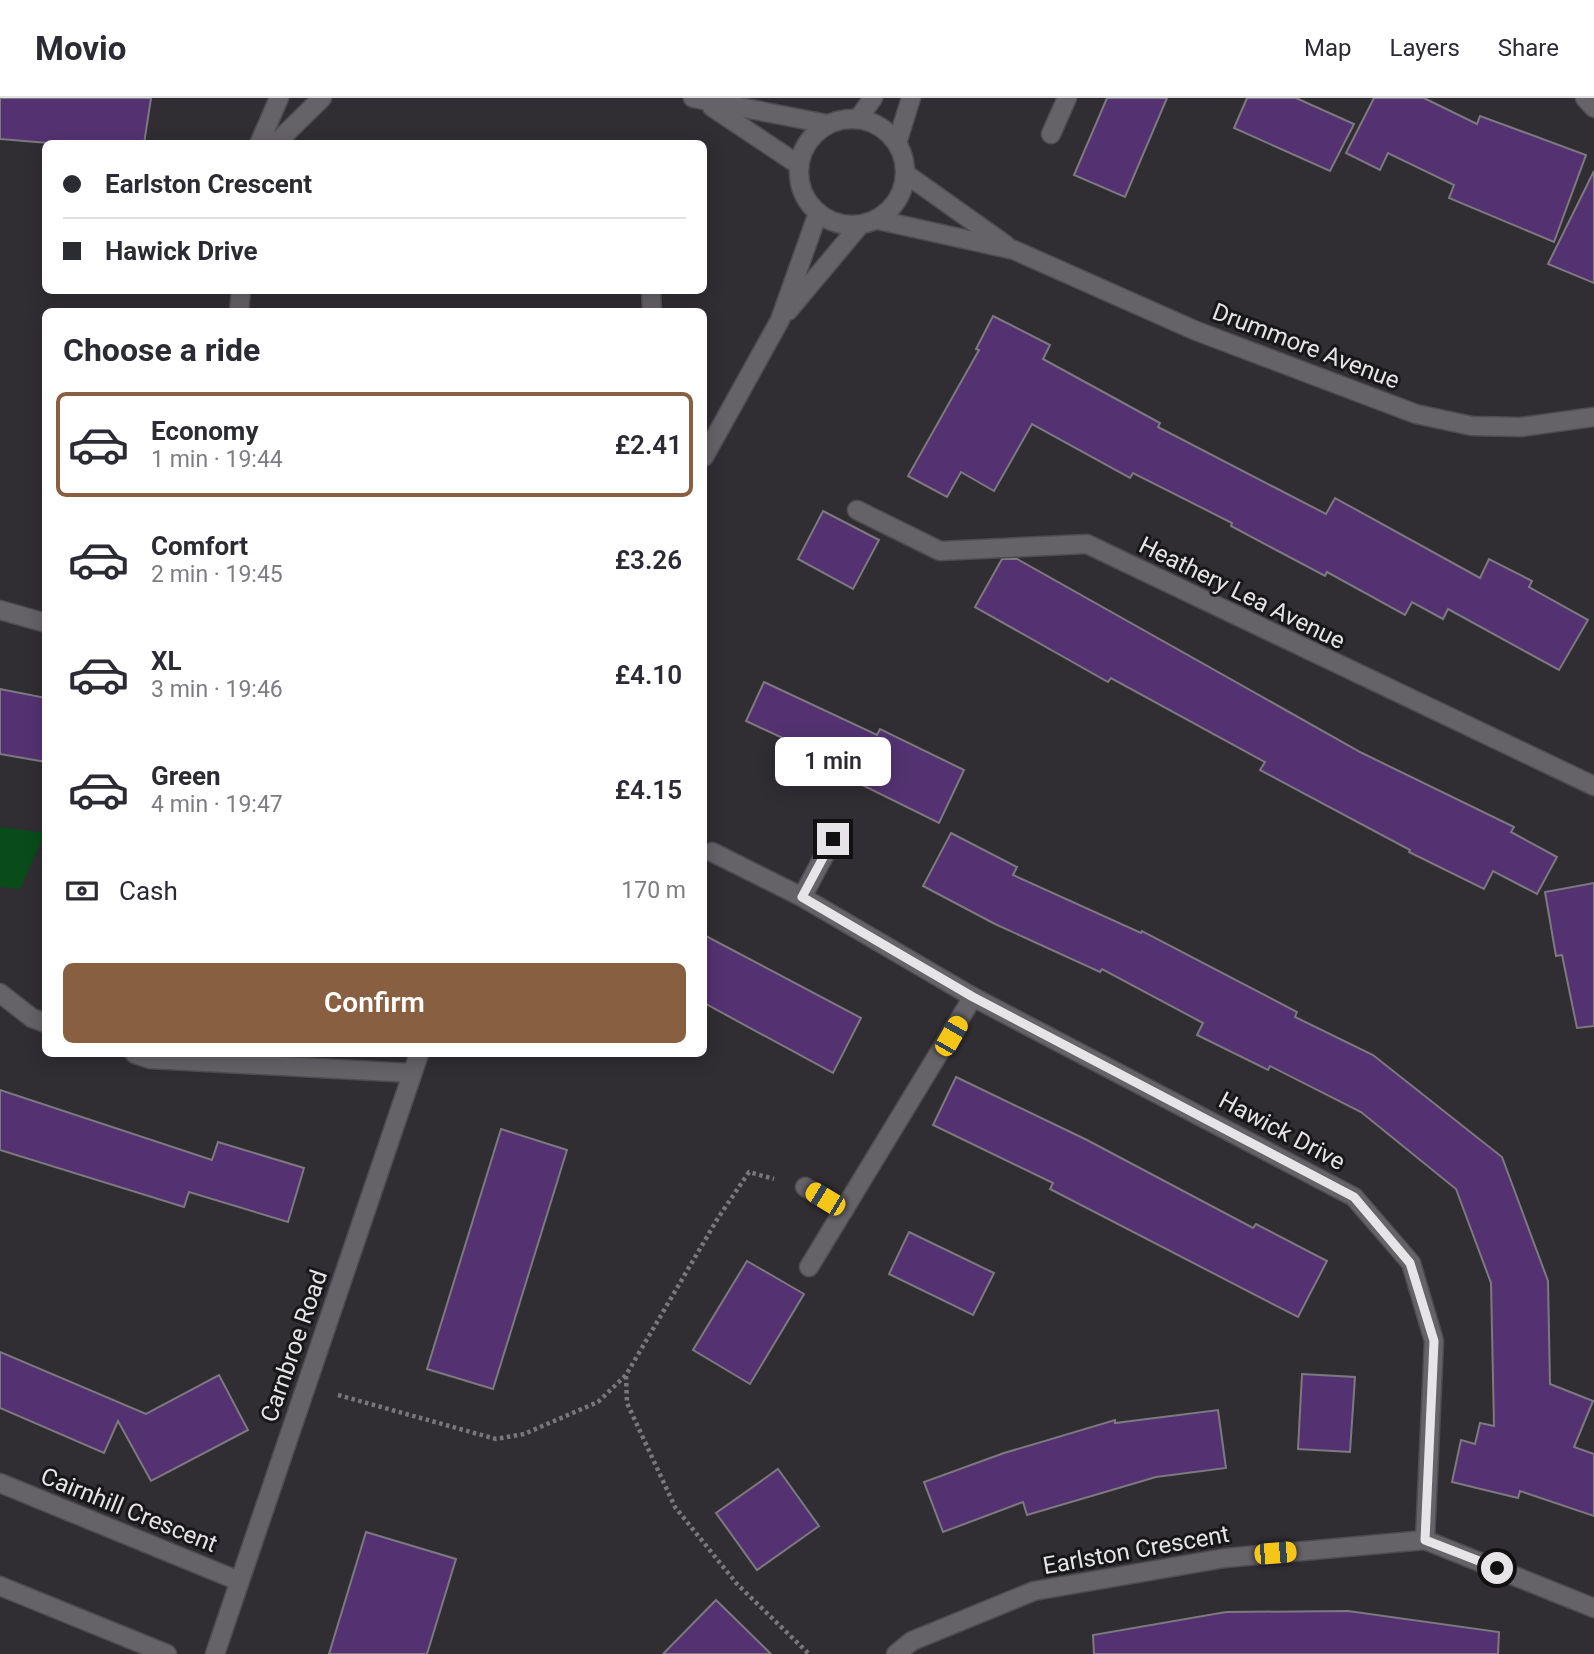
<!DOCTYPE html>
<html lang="en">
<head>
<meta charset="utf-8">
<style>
	body { margin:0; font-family:Roboto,sans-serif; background:#f2f2f3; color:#2b2b33; height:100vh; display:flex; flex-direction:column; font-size:26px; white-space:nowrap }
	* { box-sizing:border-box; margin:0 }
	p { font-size:23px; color:#7c7c81 }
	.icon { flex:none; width:38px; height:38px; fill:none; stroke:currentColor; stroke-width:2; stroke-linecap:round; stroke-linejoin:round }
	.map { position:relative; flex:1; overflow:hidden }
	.drawer { position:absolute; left:42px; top:210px; width:665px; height:749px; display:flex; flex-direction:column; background:#fff; border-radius:10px; box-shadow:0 4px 18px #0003 }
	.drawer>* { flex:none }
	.banner { position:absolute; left:42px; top:42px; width:665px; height:154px; border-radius:10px; box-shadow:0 4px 18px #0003; display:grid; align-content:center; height:154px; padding:0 21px; background:#fff }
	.end { position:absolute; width:32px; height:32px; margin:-16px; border:9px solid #e6e4e7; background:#111; box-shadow:0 0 0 4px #111 }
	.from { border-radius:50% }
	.bubble { position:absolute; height:49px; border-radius:10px; background:#fff; box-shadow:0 4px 18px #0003; font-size:23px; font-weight:600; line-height:49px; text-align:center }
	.car { position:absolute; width:21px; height:42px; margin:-21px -10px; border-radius:9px; box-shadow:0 0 5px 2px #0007; background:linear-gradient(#f5c518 24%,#345 0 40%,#f5c518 0 76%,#345 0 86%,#f5c518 0) }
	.banner b { display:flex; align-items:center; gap:24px; height:66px; font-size:26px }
	.banner b+b { border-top:2px solid #e1e1e2 }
	.banner i { width:18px; height:18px; background:#2b2b33 }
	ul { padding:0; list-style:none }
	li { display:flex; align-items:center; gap:21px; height:105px; margin:0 14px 10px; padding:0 7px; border:4px solid transparent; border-radius:10px }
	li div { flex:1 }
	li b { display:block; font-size:26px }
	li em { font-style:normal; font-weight:600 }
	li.on { border-color:#895f41 }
	li>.icon { width:63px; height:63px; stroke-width:1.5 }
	h2 { padding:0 21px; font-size:32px; line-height:84px }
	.pay { display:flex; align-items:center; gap:18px; height:77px; padding:0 21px; font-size:26px }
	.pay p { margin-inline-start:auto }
	.button { display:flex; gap:14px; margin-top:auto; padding:14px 21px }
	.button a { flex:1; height:80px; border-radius:10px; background:#895f41; color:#fff; font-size:28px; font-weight:600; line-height:80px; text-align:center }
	header { display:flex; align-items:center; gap:42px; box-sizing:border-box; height:98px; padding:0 35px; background:#fff; border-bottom:2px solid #e1e1e2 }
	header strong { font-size:33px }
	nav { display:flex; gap:38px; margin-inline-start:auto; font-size:24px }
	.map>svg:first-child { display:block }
	.green { fill:#094c1a }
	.building { fill:#543272; stroke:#7c797f; stroke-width:2 }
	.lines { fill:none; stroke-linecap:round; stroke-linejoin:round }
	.minor-casing { stroke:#4e4c50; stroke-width:21 }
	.tertiary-casing { stroke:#4e4c50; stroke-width:21 }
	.path { stroke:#79777b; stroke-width:4.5; stroke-dasharray:3.5 3.5; stroke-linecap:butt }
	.minor { stroke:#656268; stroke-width:18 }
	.tertiary { stroke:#656268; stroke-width:18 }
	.route { stroke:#e6e4e7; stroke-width:9 }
	.labels { text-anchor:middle; stroke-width:6; stroke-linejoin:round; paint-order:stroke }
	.street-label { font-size:24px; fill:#e6e4e7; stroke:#181719 }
</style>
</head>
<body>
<header>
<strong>Movio</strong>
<nav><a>Map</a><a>Layers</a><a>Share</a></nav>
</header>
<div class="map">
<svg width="1594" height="1556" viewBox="0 0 1594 1556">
	<rect width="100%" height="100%" fill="#302e33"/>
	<path class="green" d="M 0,729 L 45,735 L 20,791 L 0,789 Z"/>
	<g class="building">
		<path d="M 0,0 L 151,0 L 144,46 L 61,46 L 0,41 Z"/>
		<path d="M 1107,0 L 1167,0 L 1125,99 L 1074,77 Z"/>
		<path d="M 1247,0 L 1296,0 L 1354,26 L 1330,73 L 1234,30 Z"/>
		<path d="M 1374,0 L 1424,0 L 1477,26 L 1480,18 L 1586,57 L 1554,144 L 1449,100 L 1454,87 L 1388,55 L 1380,72 L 1346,55 Z"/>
		<path d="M 1594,73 L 1594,185 L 1548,166 Z"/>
		<path d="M 993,218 L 1050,247 L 1043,261 L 1160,325 L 1158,329 L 1326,416 L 1335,400 L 1480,480 L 1489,461 L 1532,483 L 1529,489 L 1588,522 L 1559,572 L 1448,511 L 1443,521 L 1412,504 L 1405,517 L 1327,474 L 1325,478 L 1231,428 L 1232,425 L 1133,375 L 1130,380 L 1032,326 L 994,393 L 961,374 L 947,399 L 908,378 L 979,252 L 976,251 Z"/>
		<path d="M 823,413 L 879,442 L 853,491 L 798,461 Z"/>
		<path d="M 1002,461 L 1017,461 L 1362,655 L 1514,729 L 1511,734 L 1557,759 L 1537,796 L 1493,773 L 1484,791 L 1409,754 L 1410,752 L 1260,672 L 1265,664 L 1111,580 L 1108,584 L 975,509 Z"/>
		<path d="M 764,584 L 877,637 L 880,631 L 964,672 L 939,725 L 854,683 L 858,675 L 746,623 Z"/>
		<path d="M 0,591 L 46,600 L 46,664 L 0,656 Z"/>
		<path d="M 951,735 L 1017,769 L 1013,777 L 1141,835 L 1142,833 L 1297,914 L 1295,919 L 1373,957 L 1502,1059 L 1548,1183 L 1550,1286 L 1593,1303 L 1574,1349 L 1594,1356 L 1594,1418 L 1520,1393 L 1518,1400 L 1452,1384 L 1461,1342 L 1475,1346 L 1480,1325 L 1494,1328 L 1491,1185 L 1456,1091 L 1361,1014 L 1270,968 L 1268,972 L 1197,937 L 1203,925 L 1102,871 L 1100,874 L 995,826 L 923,788 Z"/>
		<path d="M 1594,785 L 1594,928 L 1577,930 L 1562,857 L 1556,858 L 1545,794 Z"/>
		<path d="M 704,837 L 861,920 L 833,975 L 704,905 Z"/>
		<path d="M 956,979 L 1087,1042 L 1253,1130 L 1256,1126 L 1327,1163 L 1298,1219 L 1050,1091 L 1053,1085 L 933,1027 Z"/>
		<path d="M 0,992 L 212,1062 L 218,1044 L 304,1070 L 288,1124 L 189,1094 L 184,1109 L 0,1052 Z"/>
		<path d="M 501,1031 L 567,1052 L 493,1291 L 427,1271 Z"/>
		<path d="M 909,1134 L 994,1175 L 973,1217 L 889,1176 Z"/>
		<path d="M 747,1163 L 804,1196 L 750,1286 L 693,1252 Z"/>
		<path d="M 0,1254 L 146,1316 L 219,1277 L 248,1332 L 151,1383 L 118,1323 L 104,1355 L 0,1310 Z"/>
		<path d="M 1302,1276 L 1355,1279 L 1350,1354 L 1298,1351 Z"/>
		<path d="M 1218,1312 L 1226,1370 L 1156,1379 L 1027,1417 L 1023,1404 L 943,1434 L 924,1384 L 1004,1355 L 1115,1322 L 1115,1325 Z"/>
		<path d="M 778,1371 L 819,1428 L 757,1472 L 716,1415 Z"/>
		<path d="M 366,1434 L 456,1461 L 427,1556 L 329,1556 Z"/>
		<path d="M 716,1502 L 771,1556 L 663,1556 Z"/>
		<path d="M 1348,1513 L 1499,1534 L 1498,1556 L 1094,1556 L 1093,1537 L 1226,1514 Z"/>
	</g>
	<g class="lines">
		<defs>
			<g id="minor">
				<path d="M 693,0 L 827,26"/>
				<path d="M 1585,0 L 1594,10"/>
				<path d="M 712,9 L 799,67"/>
				<path d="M 1051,36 L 1067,0"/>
				<path d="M 259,46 L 279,0"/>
				<path d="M 275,46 L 322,0"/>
				<path d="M 906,76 L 1006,147"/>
				<path d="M 878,122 L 1014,152 L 1194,232 L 1416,316 L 1472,328 L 1521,329 L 1594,319"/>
				<path d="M 651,192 L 652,214"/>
				<path d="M 239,214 L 241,192"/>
				<path d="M 857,412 L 940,453 L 1087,446 L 1594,688"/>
				<path d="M 0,512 L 46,525"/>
				<path d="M 712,754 L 802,799 L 973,899 L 1354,1099 L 1411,1165 L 1434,1243 L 1425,1442"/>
				<path d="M 802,799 L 833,741"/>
				<path d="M 0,895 L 32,920 L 46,925"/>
				<path d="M 135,956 L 150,961 L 411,975"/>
				<path d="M 805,1089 L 844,1112"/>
				<path d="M 809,1169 L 973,899"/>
				<path d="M 0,1385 L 239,1483"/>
				<path d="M 0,1488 L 167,1556"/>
				<path d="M 896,1556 L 912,1543 L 1034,1493 L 1225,1460 L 1425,1442 L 1594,1510"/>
			</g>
			<g id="tertiary">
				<circle cx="852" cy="74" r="53"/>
				<path d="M 858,21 L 873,0"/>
				<path d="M 897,45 L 911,0"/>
				<path d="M 788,213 L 860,127"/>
				<path d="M 704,359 L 780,222 L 818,115"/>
				<path d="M 215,1556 L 419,956"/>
			</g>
		</defs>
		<use href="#minor" class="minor-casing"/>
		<use href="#tertiary" class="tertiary-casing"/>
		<g class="path">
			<path d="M 626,1278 L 627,1305 L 675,1409 L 737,1486 L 809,1556"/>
			<path d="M 338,1297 L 496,1341 L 524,1336 L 598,1304 L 626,1277 L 718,1120 L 749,1074 L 774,1081"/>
		</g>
		<use href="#minor" class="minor"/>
		<use href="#tertiary" class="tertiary"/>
	</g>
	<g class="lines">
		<path class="route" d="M 833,741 L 802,799 L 973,899 L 1354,1099 L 1410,1165 L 1434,1243 L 1425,1442 L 1497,1470"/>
	</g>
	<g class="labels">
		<g class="street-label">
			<text transform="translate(1306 248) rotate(21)" y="8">Drummore Avenue</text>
			<text transform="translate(1242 495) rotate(26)" y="8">Heathery Lea Avenue</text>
			<text transform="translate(1282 1033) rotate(28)" y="8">Hawick Drive</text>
			<text transform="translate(294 1248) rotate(-71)" y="8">Carnbroe Road</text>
			<text transform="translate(129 1412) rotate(22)" y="8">Cairnhill Crescent</text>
			<text transform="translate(1136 1452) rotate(-10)" y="8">Earlston Crescent</text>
		</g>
	</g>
</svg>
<i class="end from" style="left:1497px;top:1470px"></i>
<i class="end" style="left:833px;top:741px"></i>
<div class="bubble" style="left:775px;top:639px;width:116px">1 min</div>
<i class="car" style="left:951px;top:938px;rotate:30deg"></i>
<i class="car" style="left:825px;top:1101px;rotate:301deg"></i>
<i class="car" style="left:1275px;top:1455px;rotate:85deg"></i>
<div class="banner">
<b><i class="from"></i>Earlston Crescent</b>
<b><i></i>Hawick Drive</b>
</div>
<section class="drawer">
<h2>Choose a ride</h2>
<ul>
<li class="on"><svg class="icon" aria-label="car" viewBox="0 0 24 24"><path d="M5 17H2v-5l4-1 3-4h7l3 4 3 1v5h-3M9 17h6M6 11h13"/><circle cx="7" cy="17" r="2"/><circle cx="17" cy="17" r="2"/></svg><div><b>Economy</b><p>1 min · 19:44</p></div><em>£2.41</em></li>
<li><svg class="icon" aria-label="car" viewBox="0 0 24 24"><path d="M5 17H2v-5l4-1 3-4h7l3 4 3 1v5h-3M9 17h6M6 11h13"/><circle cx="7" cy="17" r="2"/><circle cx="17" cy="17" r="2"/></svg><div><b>Comfort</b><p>2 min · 19:45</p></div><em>£3.26</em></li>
<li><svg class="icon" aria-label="car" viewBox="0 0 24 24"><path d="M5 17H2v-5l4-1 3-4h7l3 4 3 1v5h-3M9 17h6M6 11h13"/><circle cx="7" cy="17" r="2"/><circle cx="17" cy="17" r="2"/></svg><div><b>XL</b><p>3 min · 19:46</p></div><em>£4.10</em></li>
<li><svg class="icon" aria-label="car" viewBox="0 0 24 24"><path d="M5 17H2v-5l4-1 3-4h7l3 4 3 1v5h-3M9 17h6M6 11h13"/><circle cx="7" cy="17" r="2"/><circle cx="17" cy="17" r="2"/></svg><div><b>Green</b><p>4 min · 19:47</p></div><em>£4.15</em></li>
</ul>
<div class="pay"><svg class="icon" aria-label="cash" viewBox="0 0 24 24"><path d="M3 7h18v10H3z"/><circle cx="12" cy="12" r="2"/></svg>Cash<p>170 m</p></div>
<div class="button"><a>Confirm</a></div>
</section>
</div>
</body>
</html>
